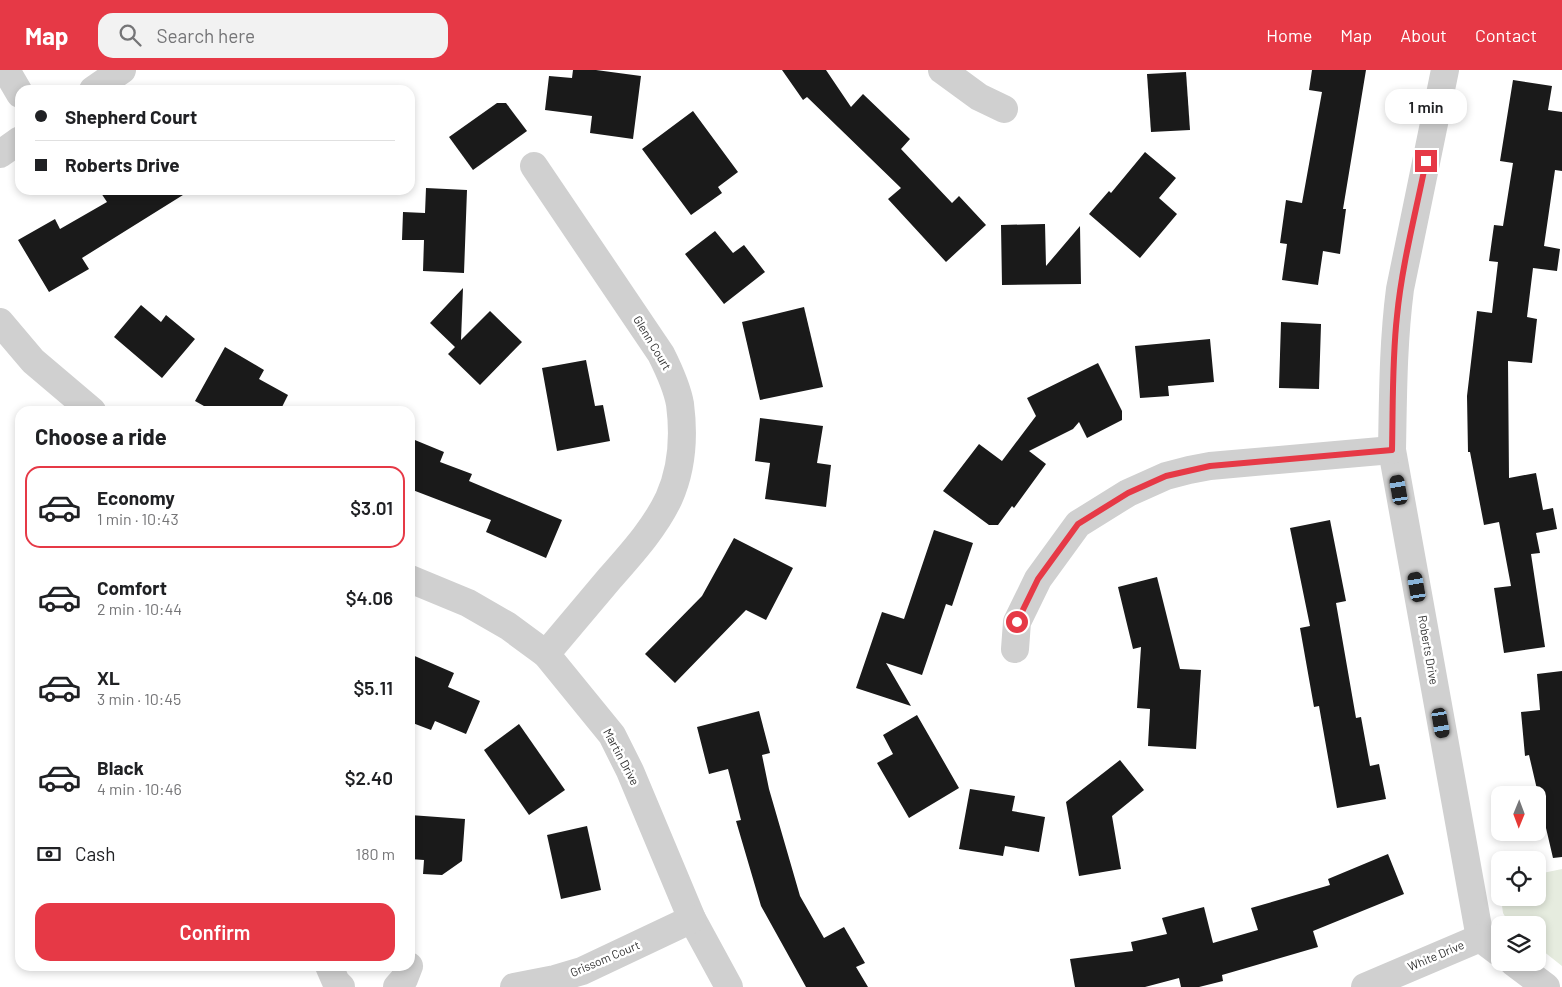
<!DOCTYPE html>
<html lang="en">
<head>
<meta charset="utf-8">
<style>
	body { margin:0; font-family:Barlow,sans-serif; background:#f2f2f2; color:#202124; height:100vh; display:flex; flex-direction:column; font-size:19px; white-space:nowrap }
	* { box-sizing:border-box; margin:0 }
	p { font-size:16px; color:#757577 }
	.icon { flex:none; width:28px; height:28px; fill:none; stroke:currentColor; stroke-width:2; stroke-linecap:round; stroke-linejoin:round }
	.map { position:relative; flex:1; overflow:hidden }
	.side { position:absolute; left:15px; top:336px; width:400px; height:565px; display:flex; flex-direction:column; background:#fff; border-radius:15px; box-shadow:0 2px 8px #0003 }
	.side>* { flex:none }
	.hud { position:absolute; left:15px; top:15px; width:400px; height:110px; border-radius:15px; box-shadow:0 2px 8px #0003; display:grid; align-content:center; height:110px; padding:0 20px; background:#fff }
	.needle { width:32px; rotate:181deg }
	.tools { position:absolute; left:1491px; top:716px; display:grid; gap:10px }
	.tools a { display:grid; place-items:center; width:55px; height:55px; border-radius:10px; background:#fff; box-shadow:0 2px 8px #0003; font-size:25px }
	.end { position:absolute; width:22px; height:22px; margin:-11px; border:6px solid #e63946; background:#fff; box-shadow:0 0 0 2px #fff }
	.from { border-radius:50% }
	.bubble { position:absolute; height:35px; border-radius:15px; background:#fff; box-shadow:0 2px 8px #0003; font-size:16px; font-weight:600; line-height:35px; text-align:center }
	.car { position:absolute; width:15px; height:30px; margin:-15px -8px; border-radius:6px; box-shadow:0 0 4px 1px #0007; background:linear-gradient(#222 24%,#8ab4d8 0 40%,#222 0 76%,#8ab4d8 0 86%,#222 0) }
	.hud b { display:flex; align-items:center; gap:18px; height:48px; font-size:19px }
	.hud b+b { border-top:1px solid #e0e0e0 }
	.hud i { width:12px; height:12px; background:#202124 }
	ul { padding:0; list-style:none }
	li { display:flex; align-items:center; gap:15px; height:82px; margin:0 10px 8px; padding:0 10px; border:2px solid transparent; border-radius:15px }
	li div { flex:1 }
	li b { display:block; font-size:19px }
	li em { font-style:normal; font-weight:600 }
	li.current { border-color:#e63946 }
	li>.icon { width:45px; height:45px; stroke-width:1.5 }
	h2 { padding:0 20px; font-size:22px; line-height:60px }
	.pay { display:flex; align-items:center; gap:12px; height:55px; padding:0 20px; font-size:19px }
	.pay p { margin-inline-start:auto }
	.button { display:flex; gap:10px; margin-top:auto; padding:10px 20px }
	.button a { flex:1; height:58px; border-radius:15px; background:#e63946; color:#fff; font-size:20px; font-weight:600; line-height:58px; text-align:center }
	header { display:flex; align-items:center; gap:30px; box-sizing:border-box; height:70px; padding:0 25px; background:#e63946; color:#fff }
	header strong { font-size:24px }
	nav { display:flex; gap:28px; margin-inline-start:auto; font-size:18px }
	.search { width:350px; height:45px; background:#f2f2f2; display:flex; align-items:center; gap:12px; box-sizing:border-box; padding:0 18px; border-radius:15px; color:#757577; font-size:19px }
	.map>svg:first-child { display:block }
	.green { fill:#e6ecdf }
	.building { fill:#1a1a1a }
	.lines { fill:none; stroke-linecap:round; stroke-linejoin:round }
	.minor { stroke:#d0d0d0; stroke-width:28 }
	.route { stroke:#e63946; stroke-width:6 }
	.labels { text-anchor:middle; stroke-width:5; stroke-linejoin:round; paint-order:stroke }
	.street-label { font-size:12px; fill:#333; stroke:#fff }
</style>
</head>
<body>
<header>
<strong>Map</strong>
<div class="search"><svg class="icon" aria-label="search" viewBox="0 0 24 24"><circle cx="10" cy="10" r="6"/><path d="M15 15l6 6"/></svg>Search here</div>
<nav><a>Home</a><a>Map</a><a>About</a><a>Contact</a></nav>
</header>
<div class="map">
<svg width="1562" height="917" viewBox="0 0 1562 917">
	<rect width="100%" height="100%" fill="#fff"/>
	<path class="green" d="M 1562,799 L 1562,896 L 1538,877 L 1538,855 L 1510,855 L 1503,843 L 1501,828 L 1538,828 L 1538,804 Z"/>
	<g class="building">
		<path d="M 573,0 L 596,0 L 641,6 L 633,69 L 590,63 L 592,46 L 545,40 L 549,6 L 572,8 Z"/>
		<path d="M 782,0 L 826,0 L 851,37 L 863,24 L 910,69 L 901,79 L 952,133 L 959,126 L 986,155 L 946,192 L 888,129 L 901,118 L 807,27 L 803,30 Z"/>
		<path d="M 1312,0 L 1366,0 L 1343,139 L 1346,139 L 1340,184 L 1323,181 L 1318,215 L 1282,210 L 1287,174 L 1280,173 L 1286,130 L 1302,133 L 1322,22 L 1309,20 Z"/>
		<path d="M 1186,2 L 1190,60 L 1151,62 L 1147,4 Z"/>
		<path d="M 1513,10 L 1552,16 L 1548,40 L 1562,42 L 1562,101 L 1555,100 L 1544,176 L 1560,179 L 1557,201 L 1533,198 L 1527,247 L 1537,249 L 1532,293 L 1508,291 L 1509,408 L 1536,403 L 1543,440 L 1553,438 L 1557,459 L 1536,463 L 1540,483 L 1531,484 L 1545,577 L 1504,583 L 1494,518 L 1511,516 L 1499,452 L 1484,455 L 1470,382 L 1468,382 L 1467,326 L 1477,241 L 1492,243 L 1498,192 L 1489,191 L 1494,155 L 1503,156 L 1513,93 L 1500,91 Z"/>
		<path d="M 497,33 L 506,33 L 527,61 L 473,100 L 449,67 Z"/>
		<path d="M 693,41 L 738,102 L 718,117 L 722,123 L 691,145 L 642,79 Z"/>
		<path d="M 1145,82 L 1176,108 L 1159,128 L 1177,144 L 1140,188 L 1089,144 L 1109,121 L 1111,123 Z"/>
		<path d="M 426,118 L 467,120 L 464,203 L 423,201 L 424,170 L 402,170 L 403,142 L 425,143 Z"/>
		<path d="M 99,120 L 191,120 L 82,188 L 89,199 L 49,222 L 18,170 L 55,149 L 60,159 L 107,132 Z"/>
		<path d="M 1045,154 L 1046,196 L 1080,156 L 1081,214 L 1002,215 L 1001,155 Z"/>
		<path d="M 715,161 L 733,183 L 744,175 L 765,202 L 724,234 L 685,184 Z"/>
		<path d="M 463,218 L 461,270 L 490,241 L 522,272 L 480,315 L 448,284 L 455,277 L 430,253 Z"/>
		<path d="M 141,235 L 161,252 L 166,245 L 195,269 L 162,308 L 114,267 Z"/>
		<path d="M 804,237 L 823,317 L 760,330 L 742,252 Z"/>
		<path d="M 1281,252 L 1321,254 L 1319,319 L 1279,318 Z"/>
		<path d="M 1210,269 L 1214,312 L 1168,316 L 1169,326 L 1140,328 L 1135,276 Z"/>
		<path d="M 225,277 L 264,300 L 259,309 L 288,325 L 280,341 L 213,341 L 195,331 Z"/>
		<path d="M 586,290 L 595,336 L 603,335 L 610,371 L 557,381 L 542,298 Z"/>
		<path d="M 1098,293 L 1122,341 L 1122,350 L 1087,368 L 1079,352 L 1073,359 L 1029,381 L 1046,394 L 1014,438 L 1012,436 L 998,455 L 989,455 L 943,421 L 979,374 L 1002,391 L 1036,346 L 1027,328 Z"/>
		<path d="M 760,348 L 823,356 L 817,393 L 831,395 L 826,437 L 765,429 L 770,393 L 755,391 Z"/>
		<path d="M 410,368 L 444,382 L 440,392 L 472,404 L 469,411 L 562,450 L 546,488 L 486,462 L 491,450 L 410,419 Z"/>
		<path d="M 1330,450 L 1346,531 L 1336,533 L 1356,648 L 1361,647 L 1370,696 L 1379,694 L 1386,729 L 1337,738 L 1319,636 L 1314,637 L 1300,558 L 1310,556 L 1290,458 Z"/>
		<path d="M 934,460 L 973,473 L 952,536 L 946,534 L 922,605 L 886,593 L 911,636 L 856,618 L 882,542 L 904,549 Z"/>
		<path d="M 734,468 L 793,498 L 766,550 L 746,540 L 675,613 L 645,584 L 702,526 Z"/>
		<path d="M 1157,507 L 1180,599 L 1201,600 L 1196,679 L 1148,676 L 1150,639 L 1137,638 L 1141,577 L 1133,579 L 1118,517 Z"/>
		<path d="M 410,584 L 454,603 L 448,617 L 480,631 L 466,664 L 435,651 L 431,660 L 410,652 Z"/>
		<path d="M 1562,601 L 1562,787 L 1553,788 L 1529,685 L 1525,686 L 1521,642 L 1540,640 L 1537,604 Z"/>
		<path d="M 759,641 L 770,683 L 762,685 L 769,719 L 800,826 L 824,868 L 844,857 L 865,893 L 856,897 L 868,917 L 806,917 L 761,836 L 736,751 L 741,750 L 728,699 L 709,704 L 697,657 Z"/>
		<path d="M 917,645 L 959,718 L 909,748 L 877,693 L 893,684 L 883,665 Z"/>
		<path d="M 519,654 L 565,720 L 529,745 L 484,680 Z"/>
		<path d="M 1120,690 L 1144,720 L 1112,746 L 1121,799 L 1079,806 L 1066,732 Z"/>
		<path d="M 970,719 L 1015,726 L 1012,741 L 1045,747 L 1039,782 L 1005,776 L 1003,786 L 959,779 Z"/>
		<path d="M 410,745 L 465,749 L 462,791 L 442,805 L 423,804 L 424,790 L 410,789 Z"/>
		<path d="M 587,756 L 601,820 L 561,829 L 547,765 Z"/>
		<path d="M 1388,784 L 1404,824 L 1313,861 L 1318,877 L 1222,905 L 1223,911 L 1199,917 L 1181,917 L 1179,908 L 1145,917 L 1075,917 L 1070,889 L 1133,881 L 1131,872 L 1167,864 L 1162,848 L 1204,837 L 1213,873 L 1258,860 L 1251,838 L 1330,815 L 1328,809 Z"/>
	</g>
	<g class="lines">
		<g class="minor">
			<path d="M 6,0 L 20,24"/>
			<path d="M 942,0 L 979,27 L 1004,39"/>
			<path d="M 1445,0 L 1400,219 C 1393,273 1393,327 1392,380 L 1480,868 L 1500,883"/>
			<path d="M 93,20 L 122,0"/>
			<path d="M 0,84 L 20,70"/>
			<path d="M 534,96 L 661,284 C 669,300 677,317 680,334 C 684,365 682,399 669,428 C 655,458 631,484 610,508 C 589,533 567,559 546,584"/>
			<path d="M 0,252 L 33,291 L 92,341"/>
			<path d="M 410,509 L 468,533 L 508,556 L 546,584 L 612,665 L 630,701 L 692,849 L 729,917"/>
			<path d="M 1015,579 L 1017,552 L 1038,509 L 1078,454 L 1128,423 L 1166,406 L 1189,400 L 1210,396 L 1392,380"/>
			<path d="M 1513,892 L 1546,917"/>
			<path d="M 329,896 L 336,912 L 341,917"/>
			<path d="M 397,917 L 404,909 L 409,896"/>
			<path d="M 514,917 L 555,909 L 582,901 L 692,849"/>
			<path d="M 1365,917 L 1480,868"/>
		</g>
	</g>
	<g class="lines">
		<path class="route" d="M 1017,552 L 1038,509 L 1078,454 L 1128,423 L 1166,406 L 1210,396 L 1392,380 C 1393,336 1392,291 1397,246 C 1402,194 1416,142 1426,91"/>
	</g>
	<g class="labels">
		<g class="street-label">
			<text transform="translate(652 273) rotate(59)" y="4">Glenn Court</text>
			<text transform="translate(1428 580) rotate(80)" y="4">Roberts Drive</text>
			<text transform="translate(621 687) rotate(62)" y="4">Martin Drive</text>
			<text transform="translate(1436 886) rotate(-23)" y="4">White Drive</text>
			<text transform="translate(605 889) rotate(-23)" y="4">Grissom Court</text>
		</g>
	</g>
</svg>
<div class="tools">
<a><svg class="needle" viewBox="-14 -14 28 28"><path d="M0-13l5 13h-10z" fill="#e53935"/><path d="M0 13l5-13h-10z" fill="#757577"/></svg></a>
<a><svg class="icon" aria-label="locate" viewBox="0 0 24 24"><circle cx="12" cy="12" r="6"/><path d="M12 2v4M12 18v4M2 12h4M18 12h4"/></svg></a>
<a><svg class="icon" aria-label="layers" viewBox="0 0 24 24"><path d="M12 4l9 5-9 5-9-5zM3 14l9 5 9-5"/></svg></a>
</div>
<i class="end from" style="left:1017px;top:552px"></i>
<i class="end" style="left:1426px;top:91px"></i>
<div class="bubble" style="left:1385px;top:19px;width:82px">1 min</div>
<i class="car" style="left:1399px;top:420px;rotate:350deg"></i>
<i class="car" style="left:1417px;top:517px;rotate:350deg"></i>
<i class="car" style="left:1441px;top:653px;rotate:170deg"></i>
<div class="hud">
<b><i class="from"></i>Shepherd Court</b>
<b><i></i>Roberts Drive</b>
</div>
<section class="side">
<h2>Choose a ride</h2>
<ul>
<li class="current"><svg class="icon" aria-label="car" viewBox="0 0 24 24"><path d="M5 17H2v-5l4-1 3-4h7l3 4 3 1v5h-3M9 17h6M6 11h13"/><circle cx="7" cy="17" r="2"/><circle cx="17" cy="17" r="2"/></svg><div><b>Economy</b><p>1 min · 10:43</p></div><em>$3.01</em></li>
<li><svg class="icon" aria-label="car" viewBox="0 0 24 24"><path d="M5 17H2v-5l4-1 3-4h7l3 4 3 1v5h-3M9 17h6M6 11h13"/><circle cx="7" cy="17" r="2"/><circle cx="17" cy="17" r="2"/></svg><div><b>Comfort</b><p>2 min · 10:44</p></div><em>$4.06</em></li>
<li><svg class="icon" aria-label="car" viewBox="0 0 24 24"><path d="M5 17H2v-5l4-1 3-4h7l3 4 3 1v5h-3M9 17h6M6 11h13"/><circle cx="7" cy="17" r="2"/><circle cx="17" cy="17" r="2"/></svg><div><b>XL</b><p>3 min · 10:45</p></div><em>$5.11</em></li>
<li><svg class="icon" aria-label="car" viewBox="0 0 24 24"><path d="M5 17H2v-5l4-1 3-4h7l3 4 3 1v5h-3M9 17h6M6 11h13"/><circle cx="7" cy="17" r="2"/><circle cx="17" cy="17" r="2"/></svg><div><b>Black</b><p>4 min · 10:46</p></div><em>$2.40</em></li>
</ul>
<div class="pay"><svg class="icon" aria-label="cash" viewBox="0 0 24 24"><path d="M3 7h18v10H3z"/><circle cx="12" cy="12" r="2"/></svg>Cash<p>180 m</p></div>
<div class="button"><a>Confirm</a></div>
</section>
</div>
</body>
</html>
